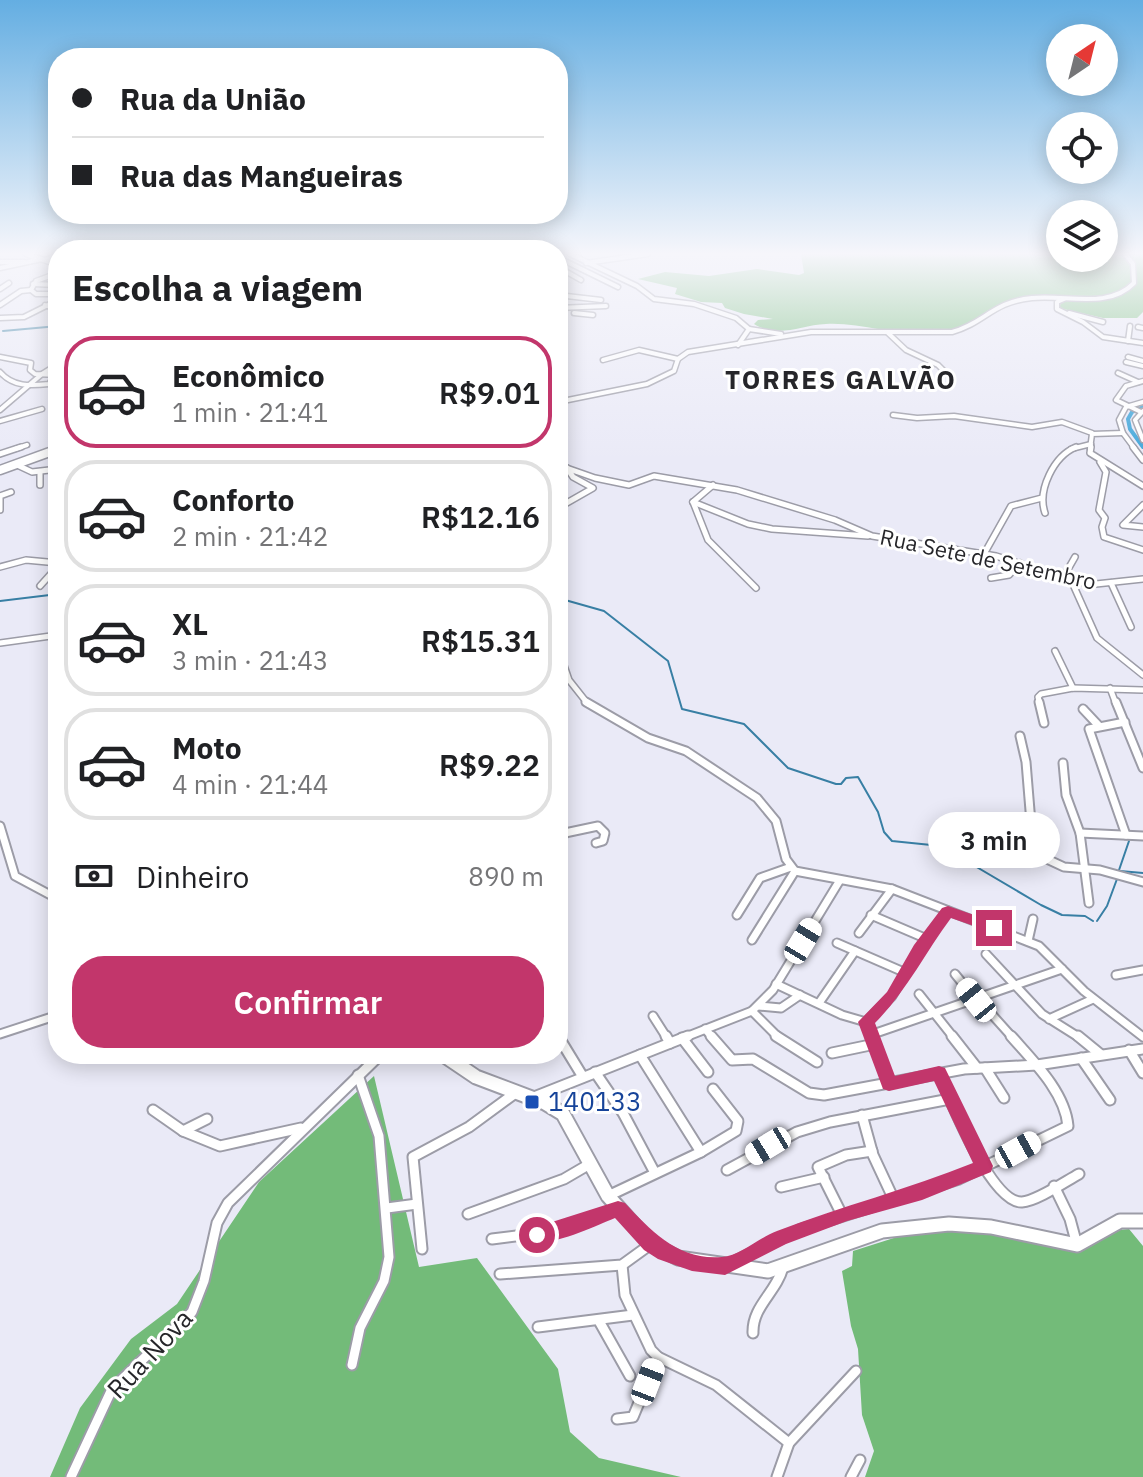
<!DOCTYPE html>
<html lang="pt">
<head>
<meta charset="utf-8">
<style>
	body { margin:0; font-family:"IBM Plex Sans",sans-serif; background:#f2f2f2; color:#202124; height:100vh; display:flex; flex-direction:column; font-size:30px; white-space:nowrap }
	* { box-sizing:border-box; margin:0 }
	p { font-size:26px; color:#757577 }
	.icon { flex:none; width:44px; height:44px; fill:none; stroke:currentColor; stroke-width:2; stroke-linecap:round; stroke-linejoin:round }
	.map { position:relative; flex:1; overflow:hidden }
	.sheet { position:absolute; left:48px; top:240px; width:520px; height:824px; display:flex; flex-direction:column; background:#fff; border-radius:32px; box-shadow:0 4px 20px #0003 }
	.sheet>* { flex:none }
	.guide { position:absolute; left:48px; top:48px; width:520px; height:176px; border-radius:32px; box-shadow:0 4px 20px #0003; display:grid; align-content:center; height:176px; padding:0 24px; background:#fff }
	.needle { width:52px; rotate:35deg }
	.controls { position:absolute; left:1046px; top:24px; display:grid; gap:16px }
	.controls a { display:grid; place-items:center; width:72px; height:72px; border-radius:50%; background:#fff; box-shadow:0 4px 20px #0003; font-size:40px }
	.end { position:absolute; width:36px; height:36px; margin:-18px; border:10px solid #c2366b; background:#fff; box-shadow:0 0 0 4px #fff }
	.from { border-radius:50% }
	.bubble { position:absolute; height:56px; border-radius:28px; background:#fff; box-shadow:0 4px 20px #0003; font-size:26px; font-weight:600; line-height:56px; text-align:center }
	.car { position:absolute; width:24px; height:48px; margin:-24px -12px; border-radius:10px; box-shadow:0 0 6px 2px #0007; background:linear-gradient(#fff 24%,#345 0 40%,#fff 0 76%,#345 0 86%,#fff 0) }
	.guide b { display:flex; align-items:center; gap:28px; height:76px; font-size:30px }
	.guide b+b { border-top:2px solid #e0e0e0 }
	.guide i { width:20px; height:20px; background:#202124 }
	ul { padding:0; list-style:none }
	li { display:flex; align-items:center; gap:24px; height:112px; margin:0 16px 12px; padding:0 8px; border:4px solid #e0e0e0; border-radius:32px }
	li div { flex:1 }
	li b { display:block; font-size:30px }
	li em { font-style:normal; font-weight:600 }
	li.on { border-color:#c2366b }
	li>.icon { width:72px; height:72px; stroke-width:1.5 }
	h2 { padding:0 24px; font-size:36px; line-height:96px }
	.pay { display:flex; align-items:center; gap:20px; height:88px; padding:0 24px; font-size:30px }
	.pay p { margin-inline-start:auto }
	.primary-button { display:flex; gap:16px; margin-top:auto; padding:16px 24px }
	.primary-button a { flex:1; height:92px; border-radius:32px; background:#c2366b; color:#fff; font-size:32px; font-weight:600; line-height:92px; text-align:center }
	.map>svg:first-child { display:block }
	.forest { fill:#73bb79 }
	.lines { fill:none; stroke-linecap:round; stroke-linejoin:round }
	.stream { stroke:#387fa4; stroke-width:2 }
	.canal { stroke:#3fa5d9; stroke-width:4 }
	.street-far3-casing { stroke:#9c9ca7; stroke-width:7 }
	.street-far2-casing { stroke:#9c9ca7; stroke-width:8 }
	.street-far1-casing { stroke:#9c9ca7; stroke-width:11 }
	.street-casing { stroke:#9c9ca7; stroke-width:13 }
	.secondary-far1-casing { stroke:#9c9ca7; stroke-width:11 }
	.secondary-casing { stroke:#9c9ca7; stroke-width:17 }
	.street-far3 { stroke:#fff; stroke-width:4 }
	.street-far2 { stroke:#fff; stroke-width:5 }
	.street-far1 { stroke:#fff; stroke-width:7 }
	.street { stroke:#fff; stroke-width:9 }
	.secondary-far1 { stroke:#fff; stroke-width:8 }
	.secondary { stroke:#fff; stroke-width:13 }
	.route { fill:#c2366b }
	.transit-dot { fill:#1a4fb4; stroke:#fff; stroke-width:3 }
	.labels { text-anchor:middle; stroke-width:6; stroke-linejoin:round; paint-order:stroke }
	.street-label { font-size:22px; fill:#26262a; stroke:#fff }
	.far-district-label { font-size:26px; font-weight:bold; letter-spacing:2px; fill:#26262a; stroke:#fff }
	.near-transit-label { font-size:26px; fill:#164399; stroke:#fff; text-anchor:start }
	.near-street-label { font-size:26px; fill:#26262a; stroke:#fff }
</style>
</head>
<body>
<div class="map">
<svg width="1143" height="1477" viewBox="0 0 1143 1477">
	<rect width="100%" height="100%" fill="#eaeaf7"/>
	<g class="forest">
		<path d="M 801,254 L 1060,254 L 1060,258 L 1143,254 L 1143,312 L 1137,318 L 1103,318 L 1059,308 L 1062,300 C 1048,293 1017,298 1002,304 C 978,312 974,329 942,334 C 903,339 864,322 826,324 C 800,325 779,339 754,324 L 758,320 L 773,319 L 744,314 L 725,308 L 722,303 L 701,302 L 675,294 L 677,288 L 638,279 L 665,272 L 709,276 L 757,269 L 799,275 L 804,273 Z"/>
		<path d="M 374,1076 L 419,1267 L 477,1258 L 558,1369 L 570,1432 L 599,1458 L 681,1477 L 50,1477 L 80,1408 L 131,1339 L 177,1304 L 259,1182 Z"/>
		<path d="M 975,1225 L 1067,1248 L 1095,1232 L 1129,1229 L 1143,1246 L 1143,1477 L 865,1477 L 874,1451 L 862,1415 L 858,1349 L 851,1326 L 842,1271 L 852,1266 L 853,1251 L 897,1237 Z"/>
	</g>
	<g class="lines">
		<g class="stream">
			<path d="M 3,331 L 58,326"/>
			<path d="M 558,598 L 604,611 L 668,661 L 682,709 L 744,724 L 788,768 L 836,784 L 841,784 L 846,778 L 858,777 L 878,812 L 884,832 L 892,841 L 941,846 L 1041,905 L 1062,915 L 1085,916 L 1093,921"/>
			<path d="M 0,601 L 58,594"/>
			<path d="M 1120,871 L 1143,873"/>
			<path d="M 1118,873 L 1129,841"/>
			<path d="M 1097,921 L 1107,906 L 1117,879"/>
		</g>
		<path class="canal" d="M 1143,407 L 1132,412 L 1128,419 L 1130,429 L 1143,447"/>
		<defs>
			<g id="street-far3">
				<path d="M 26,254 L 58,265"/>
				<path d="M 570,254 L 637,286 L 654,299 L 694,304 L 736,318 L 749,329 L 738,345"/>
				<path d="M 45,260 L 58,255"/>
				<path d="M 0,262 L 24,262"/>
				<path d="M 558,262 L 565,261 L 618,287"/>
				<path d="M 586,263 L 648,254"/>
				<path d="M 558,267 L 581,280"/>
				<path d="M 0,268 L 42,259"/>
				<path d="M 58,273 L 36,281 L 31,290 L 36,294 L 58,294"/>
				<path d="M 33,284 L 58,285"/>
				<path d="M 0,289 L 9,283"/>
				<path d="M 558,295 L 601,300"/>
				<path d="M 1064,299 L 1057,302 L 1057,309 L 1083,322 L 1103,337 L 1143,343"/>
				<path d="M 558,303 L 563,303"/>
				<path d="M 0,305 L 21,291 L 31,290"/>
				<path d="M 45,305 L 58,310"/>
				<path d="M 558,308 L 606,306"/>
				<path d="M 574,313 L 593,315"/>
				<path d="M 1069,313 L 1103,322"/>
				<path d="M 0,318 L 24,317 L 58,300"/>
				<path d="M 1138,327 L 1143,328"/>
				<path d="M 749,329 L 781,334"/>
				<path d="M 888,333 L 906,350 L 938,365 L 947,374"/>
				<path d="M 1128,341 L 1130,326"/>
				<path d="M 0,357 L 31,363 L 30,370 L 35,374 L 58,375"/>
				<path d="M 1128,357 L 1143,361"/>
				<path d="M 603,360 L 639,350 L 678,359"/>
				<path d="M 1126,362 L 1143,366"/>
				<path d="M 0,372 C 13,387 30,386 49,384 L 51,381"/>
				<path d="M 1118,373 L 1138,382"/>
				<path d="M 558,402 L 647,384 L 674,371 L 678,359 L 688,352 L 811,332 L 952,332 C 985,323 992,302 1032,298 C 1065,294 1108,310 1134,283 L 1133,264 L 1125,254"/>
				<path d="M 0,410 L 42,374 L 58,364"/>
				<path d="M 1143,411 L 1135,420 L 1143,440"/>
				<path d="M 1141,412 L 1116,400 L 1126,386 L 1143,381"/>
				<path d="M 893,415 L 917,418 L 954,416 L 1032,427 L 1062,422 L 1092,433"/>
				<path d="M 0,421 L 42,409"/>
				<path d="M 15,449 L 27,445"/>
				<path d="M 1071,449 L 1091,444"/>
				<path d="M 1090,449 L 1092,434 L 1123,433"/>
				<path d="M 1135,449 L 1123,433 L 1119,420 L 1126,407 L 1143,402"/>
			</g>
			<g id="street-far2">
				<path d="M 1091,447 L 1090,453 L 1143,486"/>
				<path d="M 1133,447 L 1143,460"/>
				<path d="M 0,454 L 21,447"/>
				<path d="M 1100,462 L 1106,472 L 1099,510 L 1105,518 L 1102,527 L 1104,537 L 1143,550"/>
				<path d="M 15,464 L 32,472 L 58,469"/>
				<path d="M 558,465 L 595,478 L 629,485 L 654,476 L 737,490 L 835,520 L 872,536 L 996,556 L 1078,582 L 1096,584 L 1143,579"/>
				<path d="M 40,472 L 40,485"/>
				<path d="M 693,502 L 748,524 L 772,529 L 868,536"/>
				<path d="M 693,502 L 708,540 L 756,588"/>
				<path d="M 693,502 L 713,485"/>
				<path d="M 1143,505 L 1123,525 L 1143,527"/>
				<path d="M 558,508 L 593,488 L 573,477 L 567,468"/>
				<path d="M 0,510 L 0,496 L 11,492"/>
				<path d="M 1045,513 C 1037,490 1054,456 1076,447"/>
				<path d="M 984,554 L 1011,506 L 1042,498"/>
				<path d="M 0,567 L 26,560 L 58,563"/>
				<path d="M 991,578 L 1009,575 L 1020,563"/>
				<path d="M 1063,578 L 1075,557"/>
				<path d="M 1071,580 L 1097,638 L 1143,675"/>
				<path d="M 1111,583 L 1131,627"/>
				<path d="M 40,586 L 58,566"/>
				<path d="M 0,643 L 58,635"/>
				<path d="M 558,648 L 569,680 L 588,704"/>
				<path d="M 1055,651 L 1073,688"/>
				<path d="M 1110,688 L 1116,704"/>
				<path d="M 1040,704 L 1038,697 L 1041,694 L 1073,688 L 1143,690"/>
			</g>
			<g id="street-far1">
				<path d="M 586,702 L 648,738 L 686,751 L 757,798 L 776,821 L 786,859 L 795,871 L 892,889 L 1039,946 L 1084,991 L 1143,1037"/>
				<path d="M 1039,702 L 1044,723"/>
				<path d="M 1116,702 L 1143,768"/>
				<path d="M 1083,709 L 1099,726"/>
				<path d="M 1125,722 L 1089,729 L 1126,835"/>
				<path d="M 1020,736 L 1026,762 L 1032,835 L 1039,849 L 1049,860 L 1064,867 L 1100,870 L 1143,882"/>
				<path d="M 1063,763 L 1066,795 L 1080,833 L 1089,903"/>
				<path d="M 0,826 L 15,876 L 58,899"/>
				<path d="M 1080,833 L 1143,836"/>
				<path d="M 558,845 L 565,833 L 598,826 L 605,833 L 603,841 L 596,843"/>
				<path d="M 737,915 L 760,878 L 791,867"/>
				<path d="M 871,915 L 927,939"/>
				<path d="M 859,933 L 892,889"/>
				<path d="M 752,940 L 795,871"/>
				<path d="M 1028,941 L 1033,919"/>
				<path d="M 837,943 L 906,973"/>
				<path d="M 986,954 L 1042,1014 L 1080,1038"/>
				<path d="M 955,974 L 976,1000"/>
				<path d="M 1116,975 L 1143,970"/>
				<path d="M 776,984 L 842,1015 L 866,1022"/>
				<path d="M 919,994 L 954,1038"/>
				<path d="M 978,999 L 1013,1038"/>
				<path d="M 819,1003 L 855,951"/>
				<path d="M 758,1006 L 781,1008 L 800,995"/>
				<path d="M 752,1011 L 779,1038"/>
				<path d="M 653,1016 L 667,1038"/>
				<path d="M 1049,1019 L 1093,999"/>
				<path d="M 866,1022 L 892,996 L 919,949 L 948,911"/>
				<path d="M 866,1022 L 872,1038"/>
				<path d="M 705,1029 L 713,1038"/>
				<path d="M 0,1034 L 58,1015"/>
				<path d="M 873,1034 L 1062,969"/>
				<path d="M 683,1038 L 752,1011 L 773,990 L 840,880"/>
			</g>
			<g id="street">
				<path d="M 558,1036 L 583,1077"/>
				<path d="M 666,1036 L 670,1043"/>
				<path d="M 711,1036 L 732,1060 L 753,1059 L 809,1093 L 824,1095 L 964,1069 L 1037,1065 L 1143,1049"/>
				<path d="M 776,1036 L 817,1062"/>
				<path d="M 871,1036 L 889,1084"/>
				<path d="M 952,1036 L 977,1068"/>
				<path d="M 1078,1036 L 1100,1054"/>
				<path d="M 682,1038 L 708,1072"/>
				<path d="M 1129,1050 L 1143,1073"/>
				<path d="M 832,1053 L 875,1044"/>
				<path d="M 640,1055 L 701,1152"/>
				<path d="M 1081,1058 L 1110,1100"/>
				<path d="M 985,1068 L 1004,1098"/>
				<path d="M 595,1072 L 623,1113 L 655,1173"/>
				<path d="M 939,1073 C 950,1099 991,1203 1022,1202 C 1037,1201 1066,1181 1079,1174"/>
				<path d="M 534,1097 L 688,1036"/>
				<path d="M 153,1110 L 183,1131 L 220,1146 L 301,1128"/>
				<path d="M 862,1115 L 873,1155 L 894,1200"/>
				<path d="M 183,1131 L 207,1119"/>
				<path d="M 727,1170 L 797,1132 L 830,1122 L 950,1099"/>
				<path d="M 1054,1186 L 1070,1219 L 1077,1245"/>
				<path d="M 781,1187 L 824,1177"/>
				<path d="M 608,1196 L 701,1152 L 736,1131 L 738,1121 L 713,1089"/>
				<path d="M 387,1208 L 417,1204"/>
				<path d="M 468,1214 L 564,1179 L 588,1165"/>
				<path d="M 842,1215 L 818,1167 L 846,1155 L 872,1151"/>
				<path d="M 492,1239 L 555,1231 L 618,1209"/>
				<path d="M 422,1249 L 413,1157 L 469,1127 L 514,1094"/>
				<path d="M 731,1263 L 799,1230 L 959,1179 L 1068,1126 C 1065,1092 1033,1061 1011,1036"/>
				<path d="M 622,1265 L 625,1295 L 651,1350 L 658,1357 L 716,1385 L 789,1443"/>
				<path d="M 500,1274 L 622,1265 L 651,1244"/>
				<path d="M 599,1321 L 630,1376"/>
				<path d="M 538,1327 L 633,1315"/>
				<path d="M 753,1333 C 752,1306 777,1292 783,1267"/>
				<path d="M 352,1365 L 360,1328 L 384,1281 L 389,1257 L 379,1136 L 358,1075"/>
				<path d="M 617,1419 L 633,1417 L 658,1357"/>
				<path d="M 71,1477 L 112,1389 L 192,1312 L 204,1281 L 217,1223 L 228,1203 L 381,1054"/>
				<path d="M 777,1477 L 789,1443 L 856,1371"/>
				<path d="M 851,1477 L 860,1460"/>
			</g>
			<path id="secondary-far1" d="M 0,470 L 58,449"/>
			<path id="secondary" d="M 442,1054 L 476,1077 L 545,1103 L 563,1114 L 608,1196 L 651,1244 L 678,1258 L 768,1271 L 882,1231 L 949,1224 L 991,1227 L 1077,1245 L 1120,1221 L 1143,1221"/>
		</defs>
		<use href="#street-far3" class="street-far3-casing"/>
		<use href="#street-far2" class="street-far2-casing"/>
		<use href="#street-far1" class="street-far1-casing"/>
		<use href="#street" class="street-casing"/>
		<use href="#secondary-far1" class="secondary-far1-casing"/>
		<use href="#secondary" class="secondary-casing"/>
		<use href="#street-far3" class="street-far3"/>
		<use href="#street-far2" class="street-far2"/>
		<use href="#street-far1" class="street-far1"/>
		<use href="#street" class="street"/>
		<use href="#secondary-far1" class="secondary-far1"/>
		<use href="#secondary" class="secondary"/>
	</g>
	<linearGradient id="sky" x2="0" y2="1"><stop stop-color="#64aee2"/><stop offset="0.55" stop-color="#f6f6fb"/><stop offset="1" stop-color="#f6f6fb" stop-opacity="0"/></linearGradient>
	<rect width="1143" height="461" fill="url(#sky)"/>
	<path class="route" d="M 948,906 L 1000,924 L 1002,928 L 994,933 L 951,918 C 925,953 906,992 875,1023 L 895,1076 L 939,1066 L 945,1068 L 993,1166 L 991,1172 L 922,1200 L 847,1221 L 786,1244 L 725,1275 L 692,1271 L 658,1259 L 644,1250 L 615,1218 C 595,1226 550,1248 530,1241 L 527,1235 L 530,1229 L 618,1201 L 625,1203 C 651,1231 679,1261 722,1257 C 740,1256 760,1237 777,1231 C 842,1206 909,1189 973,1163 L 934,1081 L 889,1091 L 883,1089 L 858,1022 L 887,992 L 914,945 L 942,908 Z"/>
	<rect class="transit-dot" x="524" y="1094" width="16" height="16" rx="4"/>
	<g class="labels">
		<g class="street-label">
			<text transform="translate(988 559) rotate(12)" y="8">Rua Sete de Setembro</text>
		</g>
		<g class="far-district-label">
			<text x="841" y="389">TORRES GALVÃO</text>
		</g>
		<g class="near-transit-label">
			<text x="548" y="1111">140133</text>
		</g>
		<g class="near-street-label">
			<text transform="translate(150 1354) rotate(-47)" y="9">Rua Nova</text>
		</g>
	</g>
</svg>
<div class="controls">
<a><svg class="needle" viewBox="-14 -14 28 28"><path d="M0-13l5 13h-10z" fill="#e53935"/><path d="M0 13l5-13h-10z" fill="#757577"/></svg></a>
<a><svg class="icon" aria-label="locate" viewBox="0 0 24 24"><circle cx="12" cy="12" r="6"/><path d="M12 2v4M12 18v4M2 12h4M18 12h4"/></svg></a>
<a><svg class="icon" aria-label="layers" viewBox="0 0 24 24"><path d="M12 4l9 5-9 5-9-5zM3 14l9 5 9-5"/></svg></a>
</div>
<i class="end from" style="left:537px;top:1235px"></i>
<i class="end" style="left:994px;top:928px"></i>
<div class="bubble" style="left:928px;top:812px;width:132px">3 min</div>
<i class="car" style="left:803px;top:941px;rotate:31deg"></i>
<i class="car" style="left:976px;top:1000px;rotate:321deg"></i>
<i class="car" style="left:768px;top:1146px;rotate:239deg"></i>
<i class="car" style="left:1018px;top:1150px;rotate:61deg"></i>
<i class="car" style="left:648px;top:1382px;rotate:21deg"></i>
<div class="guide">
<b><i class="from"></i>Rua da União</b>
<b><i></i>Rua das Mangueiras</b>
</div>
<section class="sheet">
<h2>Escolha a viagem</h2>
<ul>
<li class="on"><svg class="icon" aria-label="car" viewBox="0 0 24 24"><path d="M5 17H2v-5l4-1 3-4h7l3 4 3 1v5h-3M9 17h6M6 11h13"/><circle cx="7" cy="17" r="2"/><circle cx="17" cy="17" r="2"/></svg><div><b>Econômico</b><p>1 min · 21:41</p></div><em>R$9.01</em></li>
<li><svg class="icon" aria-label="car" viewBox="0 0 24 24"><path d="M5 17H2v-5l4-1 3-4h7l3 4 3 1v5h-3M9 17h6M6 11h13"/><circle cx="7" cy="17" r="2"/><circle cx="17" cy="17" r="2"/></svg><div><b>Conforto</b><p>2 min · 21:42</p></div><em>R$12.16</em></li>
<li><svg class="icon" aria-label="car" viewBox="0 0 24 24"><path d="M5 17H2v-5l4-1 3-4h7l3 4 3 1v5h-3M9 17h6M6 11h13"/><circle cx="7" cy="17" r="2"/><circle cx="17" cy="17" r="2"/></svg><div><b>XL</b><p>3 min · 21:43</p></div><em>R$15.31</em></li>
<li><svg class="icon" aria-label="car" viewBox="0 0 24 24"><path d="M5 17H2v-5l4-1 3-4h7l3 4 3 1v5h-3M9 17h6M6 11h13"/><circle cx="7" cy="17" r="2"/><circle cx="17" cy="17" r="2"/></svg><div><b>Moto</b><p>4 min · 21:44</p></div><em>R$9.22</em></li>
</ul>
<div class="pay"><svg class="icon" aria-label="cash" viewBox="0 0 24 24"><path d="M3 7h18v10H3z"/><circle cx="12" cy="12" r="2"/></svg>Dinheiro<p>890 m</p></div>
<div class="primary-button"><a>Confirmar</a></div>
</section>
</div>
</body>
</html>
